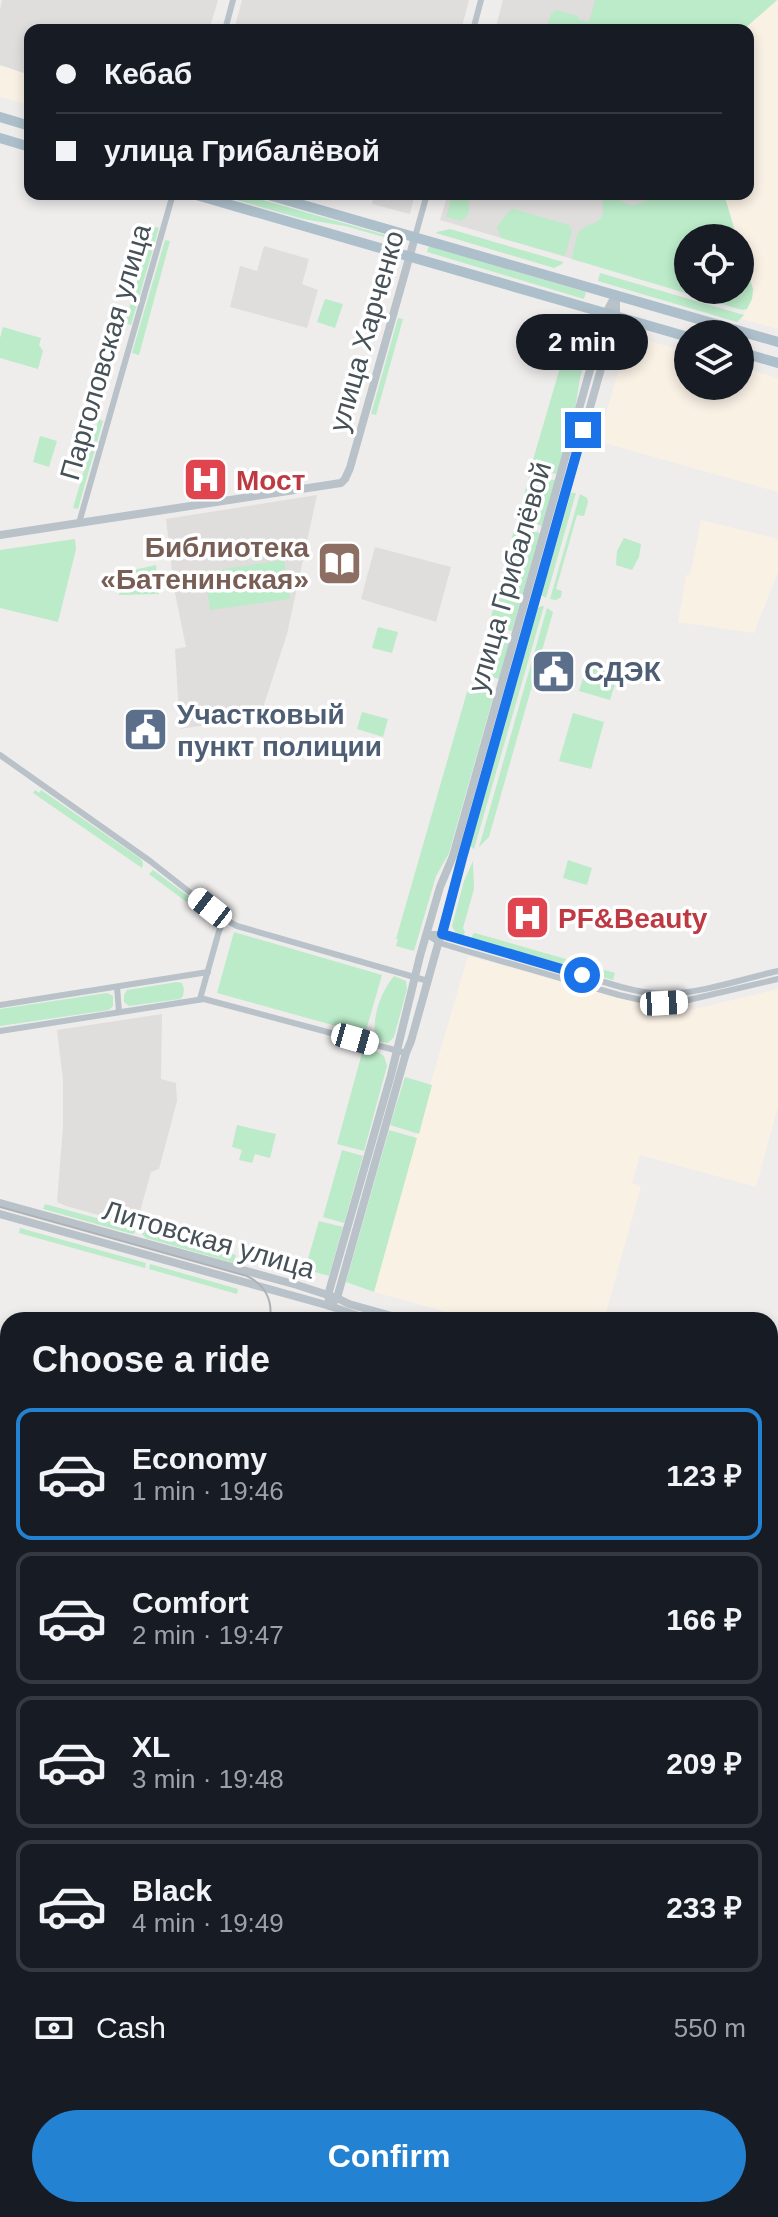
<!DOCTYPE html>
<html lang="en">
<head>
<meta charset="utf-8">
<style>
	body { margin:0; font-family:Arial,sans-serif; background:#242831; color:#f1f3f6; height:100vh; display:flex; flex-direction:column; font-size:30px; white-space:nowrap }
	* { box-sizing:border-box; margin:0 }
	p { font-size:26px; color:#9ea1a6 }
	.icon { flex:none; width:44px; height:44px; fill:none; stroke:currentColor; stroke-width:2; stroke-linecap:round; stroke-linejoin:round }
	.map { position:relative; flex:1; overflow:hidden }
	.panel { position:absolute; left:0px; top:1312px; width:778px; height:906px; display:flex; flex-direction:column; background:#171b24; border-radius:24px 24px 0 0; box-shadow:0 4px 12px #0003 }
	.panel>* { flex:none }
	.guide { position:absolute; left:24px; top:24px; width:730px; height:176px; border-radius:16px; box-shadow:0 4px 12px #0003; display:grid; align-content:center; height:176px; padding:0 32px; background:#171b24 }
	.controls { position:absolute; left:674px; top:224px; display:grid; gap:16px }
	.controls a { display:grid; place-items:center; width:80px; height:80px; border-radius:50%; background:#171b24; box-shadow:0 4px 12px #0003; font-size:40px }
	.end { position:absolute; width:36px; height:36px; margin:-18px; border:10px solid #1a73e8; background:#fff; box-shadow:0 0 0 4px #fff }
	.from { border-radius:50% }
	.bubble { position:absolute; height:56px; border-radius:28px; background:#171b24; box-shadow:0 4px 12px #0003; font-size:26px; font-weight:800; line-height:56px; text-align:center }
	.car { position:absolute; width:24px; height:48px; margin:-24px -12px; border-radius:10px; box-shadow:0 0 6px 2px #0007; background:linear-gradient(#fff 24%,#345 0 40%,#fff 0 76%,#345 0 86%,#fff 0) }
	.guide b { display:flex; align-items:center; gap:28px; height:76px; font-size:30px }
	.guide b+b { border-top:2px solid #363941 }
	.guide i { width:20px; height:20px; background:#f1f3f6 }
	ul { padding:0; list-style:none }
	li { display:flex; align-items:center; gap:24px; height:132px; margin:0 16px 12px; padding:0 16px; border:4px solid #363941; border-radius:16px }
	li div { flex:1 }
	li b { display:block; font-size:30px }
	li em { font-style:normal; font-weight:800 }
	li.active { border-color:#2382d2 }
	li>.icon { width:72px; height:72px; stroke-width:1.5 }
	h2 { padding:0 32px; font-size:36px; line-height:96px }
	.pay { display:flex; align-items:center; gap:20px; height:88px; padding:0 32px; font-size:30px }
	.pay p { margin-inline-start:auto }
	.action { display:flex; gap:16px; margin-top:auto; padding:16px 32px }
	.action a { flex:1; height:92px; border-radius:48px; background:#2382d2; color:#fff; font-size:32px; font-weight:800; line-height:92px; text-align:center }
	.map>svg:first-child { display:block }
	.commercial { fill:#faf1e5 }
	.education { fill:#e0dddd }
	.green { fill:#bbebc9 }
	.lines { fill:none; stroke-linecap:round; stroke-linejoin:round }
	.minor { stroke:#b8c2c8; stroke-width:6 }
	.tertiary { stroke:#b8c2c8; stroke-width:8 }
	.primary { stroke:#adbfca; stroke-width:10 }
	.tram { stroke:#aeb2b6; stroke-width:2 }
	.rail { stroke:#aeb2b6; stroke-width:2 }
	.route { stroke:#1a73e8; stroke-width:10 }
	.labels { text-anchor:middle; stroke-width:7; stroke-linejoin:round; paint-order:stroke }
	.street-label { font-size:28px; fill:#465158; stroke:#fff }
	.health-label { font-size:28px; font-weight:bold; fill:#be3a42; stroke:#fff; text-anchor:start }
	.education-label { font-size:28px; font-weight:bold; fill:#785e54; stroke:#fff; text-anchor:end }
	.service-label { font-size:28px; font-weight:bold; fill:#4e5e75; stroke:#fff; text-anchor:start }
</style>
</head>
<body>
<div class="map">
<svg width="778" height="2217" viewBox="0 0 778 2217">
	<rect width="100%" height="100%" fill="#efecec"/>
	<g class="commercial">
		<path d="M 778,0 L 778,329 L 742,319 L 752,299 L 753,289 L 740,247 L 740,238 L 737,238 L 724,194 L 748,194 L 748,30 L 743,30 Z"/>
		<path d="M 0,65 L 30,75 L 30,105 L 0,97 Z"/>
		<path d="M 629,335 L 688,352 L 688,386 L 740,386 L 740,367 L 778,378 L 778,492 L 598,441 Z"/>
		<path d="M 701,520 L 778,539 L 778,572 L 754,633 L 678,622 L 686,575 L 690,575 Z"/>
		<path d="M 468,956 L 649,1006 L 691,1010 L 778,989 L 778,1106 L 756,1187 L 640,1155 L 632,1183 L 641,1186 L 604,1320 L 476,1320 L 374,1292 L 419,1123 Z"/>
		<path d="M 770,1507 L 778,1523 L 778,1626 L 770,1628 Z"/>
		<path d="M 778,1966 L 778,2029 L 770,2022 L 770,1974 Z"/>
	</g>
	<g class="education">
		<path d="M 2,0 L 218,0 L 209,30 L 30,30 L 30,75 L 0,65 L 0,9 Z"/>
		<path d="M 242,0 L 469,0 L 461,30 L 234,30 Z"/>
		<path d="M 503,0 L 612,0 L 624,30 L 495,30 Z"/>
		<path d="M 374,194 L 415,194 L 410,214 L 372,204 Z"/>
		<path d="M 448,194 L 687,194 L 586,263 L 440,220 Z"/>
		<path d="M 264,246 L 309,259 L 302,284 L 318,290 L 307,328 L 230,307 L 240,266 L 257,271 Z"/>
		<path d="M 317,495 L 287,634 L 260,717 L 180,729 L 175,649 L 186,647 L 174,588 L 166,519 Z"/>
		<path d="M 375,547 L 451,567 L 436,622 L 361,599 Z"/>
		<path d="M 162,1014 L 161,1079 L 176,1083 L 177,1101 L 159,1169 L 151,1172 L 137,1222 L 131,1224 L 66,1206 L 57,1202 L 63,1127 L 63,1080 L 57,1030 Z"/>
	</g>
	<g class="green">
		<path d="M 595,0 L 777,0 L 743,30 L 546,30 L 551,14 L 556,10 L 578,16 L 578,19 L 589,22 Z"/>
		<path d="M 216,194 L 242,194 L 403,240 L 402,242 L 345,226 L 303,219 Z"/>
		<path d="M 453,194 L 463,194 L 469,202 L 469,214 L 461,221 L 446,217 Z"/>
		<path d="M 603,194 C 614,194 620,204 632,205 C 644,205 650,196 660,194 C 681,191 704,194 724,194 L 737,238 L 688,238 L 688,290 L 740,290 L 740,247 L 753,289 L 752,299 L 747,309 L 742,310 L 572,259 C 574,251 575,237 580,231 C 591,220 607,227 602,201 L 606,199 Z"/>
		<path d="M 514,209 L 569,225 L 572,231 L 565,256 L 501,238 L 497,227 L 508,212 Z"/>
		<path d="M 153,226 L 159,228 L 131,325 L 125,323 Z"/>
		<path d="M 450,229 L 563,262 L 562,264 L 554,268 L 436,233 L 437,232 Z"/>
		<path d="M 165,240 L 170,241 L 139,355 L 132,353 Z"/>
		<path d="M 429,246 L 586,292 L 584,299 L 427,252 Z"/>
		<path d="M 600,273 L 744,315 L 737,322 L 598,281 Z"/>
		<path d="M 325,299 L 343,304 L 335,328 L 317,322 Z"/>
		<path d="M 398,318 L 403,319 L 376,415 L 371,414 Z"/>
		<path d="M 3,327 L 41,338 L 39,345 L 43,351 L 38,369 L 0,358 L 0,338 Z"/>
		<path d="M 580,334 L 591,337 L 580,378 L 575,410 L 557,474 L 530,470 L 569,337 L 576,339 Z"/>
		<path d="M 99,419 L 103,421 L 78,509 L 73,508 Z"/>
		<path d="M 40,436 L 57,441 L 49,467 L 33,462 Z"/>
		<path d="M 529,477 L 555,480 L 542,526 L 517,519 Z"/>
		<path d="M 571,493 L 576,493 L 546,598 L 541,595 Z"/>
		<path d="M 580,494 L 587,498 L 588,502 L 584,516 L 577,515 L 556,589 L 562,591 L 561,597 L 556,600 L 550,599 Z"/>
		<path d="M 515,526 L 540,533 L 512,631 L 489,625 Z"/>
		<path d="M 624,538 L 641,544 L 639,557 L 632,570 L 616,565 L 617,551 Z"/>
		<path d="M 75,539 L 76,549 L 58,622 L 0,608 L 0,550 Z"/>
		<path d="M 284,560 L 290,599 L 210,610 L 205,572 Z"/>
		<path d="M 156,565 L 159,594 L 119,595 L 124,572 Z"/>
		<path d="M 542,606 L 544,606 L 474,849 L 472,848 L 470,844 L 537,608 Z"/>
		<path d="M 547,608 L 553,612 L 489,837 L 479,847 Z"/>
		<path d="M 378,627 L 398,632 L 392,653 L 372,648 Z"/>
		<path d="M 488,631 L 511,637 L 499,679 L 476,673 Z"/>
		<path d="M 589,659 L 620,668 L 610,700 L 579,691 Z"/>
		<path d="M 473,685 L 495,691 L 449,853 L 436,876 L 414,951 L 396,946 L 398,939 L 396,939 L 467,692 Z"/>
		<path d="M 362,712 L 388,719 L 383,737 L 357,729 Z"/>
		<path d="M 573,713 L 604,722 L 591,769 L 559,761 Z"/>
		<path d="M 35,790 L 39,793 L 41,790 L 141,859 L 143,863 L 142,868 L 33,793 Z"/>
		<path d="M 568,860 L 592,868 L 587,885 L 563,878 Z"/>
		<path d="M 473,861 L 474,889 L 463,928 L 465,932 L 463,936 L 455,932 L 452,926 L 464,881 Z"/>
		<path d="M 153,870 L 203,907 L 206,911 L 208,918 L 149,874 Z"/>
		<path d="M 234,932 L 382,975 L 365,1034 L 217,993 Z"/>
		<path d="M 475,933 L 615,973 L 613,980 L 471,939 L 473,934 Z"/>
		<path d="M 394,976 L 406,981 L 407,989 L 394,1037 L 388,1043 L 376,1041 C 371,1019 380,993 394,976 Z"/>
		<path d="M 177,982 L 182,983 L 184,989 L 183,996 L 180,999 L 129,1006 L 124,1002 L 124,995 L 127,990 Z"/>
		<path d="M 107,993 L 113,996 L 113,1006 L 109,1010 L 0,1026 L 0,1009 Z"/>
		<path d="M 373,1049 L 384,1056 L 387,1066 L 364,1151 L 337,1144 L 362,1053 L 370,1055 Z"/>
		<path d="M 405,1077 L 432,1085 L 419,1134 L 390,1125 Z"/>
		<path d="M 237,1125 L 276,1134 L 270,1158 L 255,1154 L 252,1163 L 239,1160 L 242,1150 L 232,1147 Z"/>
		<path d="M 389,1130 L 417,1138 L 374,1292 L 346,1282 Z"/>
		<path d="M 342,1150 L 363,1156 L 344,1223 L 323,1217 Z"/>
		<path d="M 45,1204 L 136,1229 L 135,1233 L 132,1234 L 43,1209 Z"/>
		<path d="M 319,1221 L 343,1227 L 329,1276 L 305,1269 Z"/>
		<path d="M 143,1227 L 236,1255 L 234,1263 L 146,1238 L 142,1234 Z"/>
		<path d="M 20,1228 L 146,1263 L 145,1268 L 19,1233 Z"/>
		<path d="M 150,1264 L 238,1289 L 237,1294 L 149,1269 Z"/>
	</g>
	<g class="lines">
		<g class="minor">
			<path d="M 225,30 L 233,0"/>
			<path d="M 473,30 L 481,0"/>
			<path d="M 415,237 L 427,194"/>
			<path d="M 79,523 L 173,194"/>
			<path d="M 0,755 L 150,861 L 224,919 L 237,926 L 428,981"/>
			<path d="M 426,934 L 440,943 L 463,950 L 619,995 L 650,1002 L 680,1002 L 778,979"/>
			<path d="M 426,934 L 442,934 L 621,987 C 636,991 650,994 665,994 C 703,993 742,979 778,971"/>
			<path d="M 117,987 L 119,1012"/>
			<path d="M 200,999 L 219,931 L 224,919"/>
			<path d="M 0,1005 L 208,972"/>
			<path d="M 0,1031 L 204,999 L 406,1053"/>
			<path d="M 770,1773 L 778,1772"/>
			<path d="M 0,1856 L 8,1855"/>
		</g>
		<g class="tertiary">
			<path d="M 0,535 L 341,483 L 345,479 L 350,468 L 415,237"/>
			<path d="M 0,1203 L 297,1285 L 337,1298 L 349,1304 L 406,1320"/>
			<path d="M 0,1214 L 330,1306 L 370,1320"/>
			<path d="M 330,1306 L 337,1298 L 406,1053 L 411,1041 L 462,858 L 616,316 L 616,295"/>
			<path d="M 330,1306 L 328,1295 L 391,1075 L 420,956 L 440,887 L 453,856 L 606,313 L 615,296"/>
			<path d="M 770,1452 L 778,1461"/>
			<path d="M 770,1466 L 778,1476"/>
		</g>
		<g class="primary">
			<path d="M 0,117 L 30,126"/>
			<path d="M 0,138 L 30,147"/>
			<path d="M 193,194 L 688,337"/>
			<path d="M 265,194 L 778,342"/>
			<path d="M 740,352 L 778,363"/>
		</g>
		<g class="tram">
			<path d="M 0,1207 L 247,1276 C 265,1285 273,1299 270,1320"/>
			<path d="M 238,1318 L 240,1320"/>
		</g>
		<path class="rail" d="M 0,1835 L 8,1835"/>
	</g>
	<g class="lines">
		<path class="route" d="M 582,975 L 442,934 L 462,858 L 583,430"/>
	</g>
	<defs>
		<symbol id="hospital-square" viewBox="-11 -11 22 22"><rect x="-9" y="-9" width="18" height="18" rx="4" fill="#e0444e" stroke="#fff"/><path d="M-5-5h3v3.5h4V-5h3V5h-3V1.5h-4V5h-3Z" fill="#fff"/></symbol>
		<symbol id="library-square" viewBox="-11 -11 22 22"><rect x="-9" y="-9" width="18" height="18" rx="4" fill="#8d6e63" stroke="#fff"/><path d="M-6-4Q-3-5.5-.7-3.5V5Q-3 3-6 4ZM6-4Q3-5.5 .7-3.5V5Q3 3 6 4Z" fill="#fff"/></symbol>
		<symbol id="civic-square" viewBox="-11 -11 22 22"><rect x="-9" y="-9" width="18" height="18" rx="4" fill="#5c6f8a" stroke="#fff"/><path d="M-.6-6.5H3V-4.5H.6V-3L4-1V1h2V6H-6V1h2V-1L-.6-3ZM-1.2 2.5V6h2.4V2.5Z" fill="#fff"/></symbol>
	</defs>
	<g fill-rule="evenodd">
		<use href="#hospital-square" x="180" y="454" width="51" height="51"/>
		<use href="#library-square" x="314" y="538" width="51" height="51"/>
		<use href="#civic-square" x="528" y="646" width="51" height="51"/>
		<use href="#civic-square" x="120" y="704" width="51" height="51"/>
		<use href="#hospital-square" x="502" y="892" width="51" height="51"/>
	</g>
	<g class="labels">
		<g class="street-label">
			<text transform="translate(366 331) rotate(-74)" y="10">улица Харченко</text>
			<text transform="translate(105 352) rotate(-74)" y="10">Парголовская улица</text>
			<text transform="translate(509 577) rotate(-74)" y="10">улица Грибалёвой</text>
			<text transform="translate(209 1239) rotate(16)" y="10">Литовская улица</text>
		</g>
		<g class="health-label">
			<text x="236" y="490">Мост</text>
			<text x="558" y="928">PF&amp;Beauty</text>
		</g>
		<g class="education-label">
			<text x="309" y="557">Библиотека<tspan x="309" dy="32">«Батенинская»</tspan></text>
		</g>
		<g class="service-label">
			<text x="584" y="681">СДЭК</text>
			<text x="177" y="724">Участковый<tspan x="177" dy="32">пункт полиции</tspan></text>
		</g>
	</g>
</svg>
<div class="controls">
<a><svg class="icon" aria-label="locate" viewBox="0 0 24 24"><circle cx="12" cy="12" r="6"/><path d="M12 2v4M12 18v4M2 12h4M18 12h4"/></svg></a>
<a><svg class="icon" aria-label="layers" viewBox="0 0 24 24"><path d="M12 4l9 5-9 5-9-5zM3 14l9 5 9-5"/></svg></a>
</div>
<i class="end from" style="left:582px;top:975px"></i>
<i class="end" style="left:583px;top:430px"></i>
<div class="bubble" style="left:516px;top:314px;width:132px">2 min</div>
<i class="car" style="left:210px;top:908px;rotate:308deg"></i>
<i class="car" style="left:664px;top:1003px;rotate:87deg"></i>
<i class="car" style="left:355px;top:1039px;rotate:106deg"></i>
<div class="guide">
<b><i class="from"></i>Кебаб</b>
<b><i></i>улица Грибалёвой</b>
</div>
<section class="panel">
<h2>Choose a ride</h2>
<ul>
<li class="active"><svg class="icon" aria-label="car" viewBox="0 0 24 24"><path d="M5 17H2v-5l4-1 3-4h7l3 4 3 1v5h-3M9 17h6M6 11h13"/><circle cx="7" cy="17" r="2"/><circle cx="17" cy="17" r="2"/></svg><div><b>Economy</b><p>1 min · 19:46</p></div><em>123 ₽</em></li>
<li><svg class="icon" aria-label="car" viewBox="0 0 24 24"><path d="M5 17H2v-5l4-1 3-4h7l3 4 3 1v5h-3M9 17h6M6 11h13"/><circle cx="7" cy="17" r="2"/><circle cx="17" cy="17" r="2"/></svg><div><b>Comfort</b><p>2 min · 19:47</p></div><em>166 ₽</em></li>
<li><svg class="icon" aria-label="car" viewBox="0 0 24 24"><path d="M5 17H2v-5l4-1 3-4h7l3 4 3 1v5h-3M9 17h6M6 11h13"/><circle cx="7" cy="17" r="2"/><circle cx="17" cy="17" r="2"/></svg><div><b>XL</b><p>3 min · 19:48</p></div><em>209 ₽</em></li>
<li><svg class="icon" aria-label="car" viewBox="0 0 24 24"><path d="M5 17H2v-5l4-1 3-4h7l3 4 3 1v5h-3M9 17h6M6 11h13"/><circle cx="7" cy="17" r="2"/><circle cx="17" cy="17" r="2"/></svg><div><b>Black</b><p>4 min · 19:49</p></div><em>233 ₽</em></li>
</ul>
<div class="pay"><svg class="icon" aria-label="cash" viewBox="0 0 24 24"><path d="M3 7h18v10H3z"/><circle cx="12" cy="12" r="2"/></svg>Cash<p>550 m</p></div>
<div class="action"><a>Confirm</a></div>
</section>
</div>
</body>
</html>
